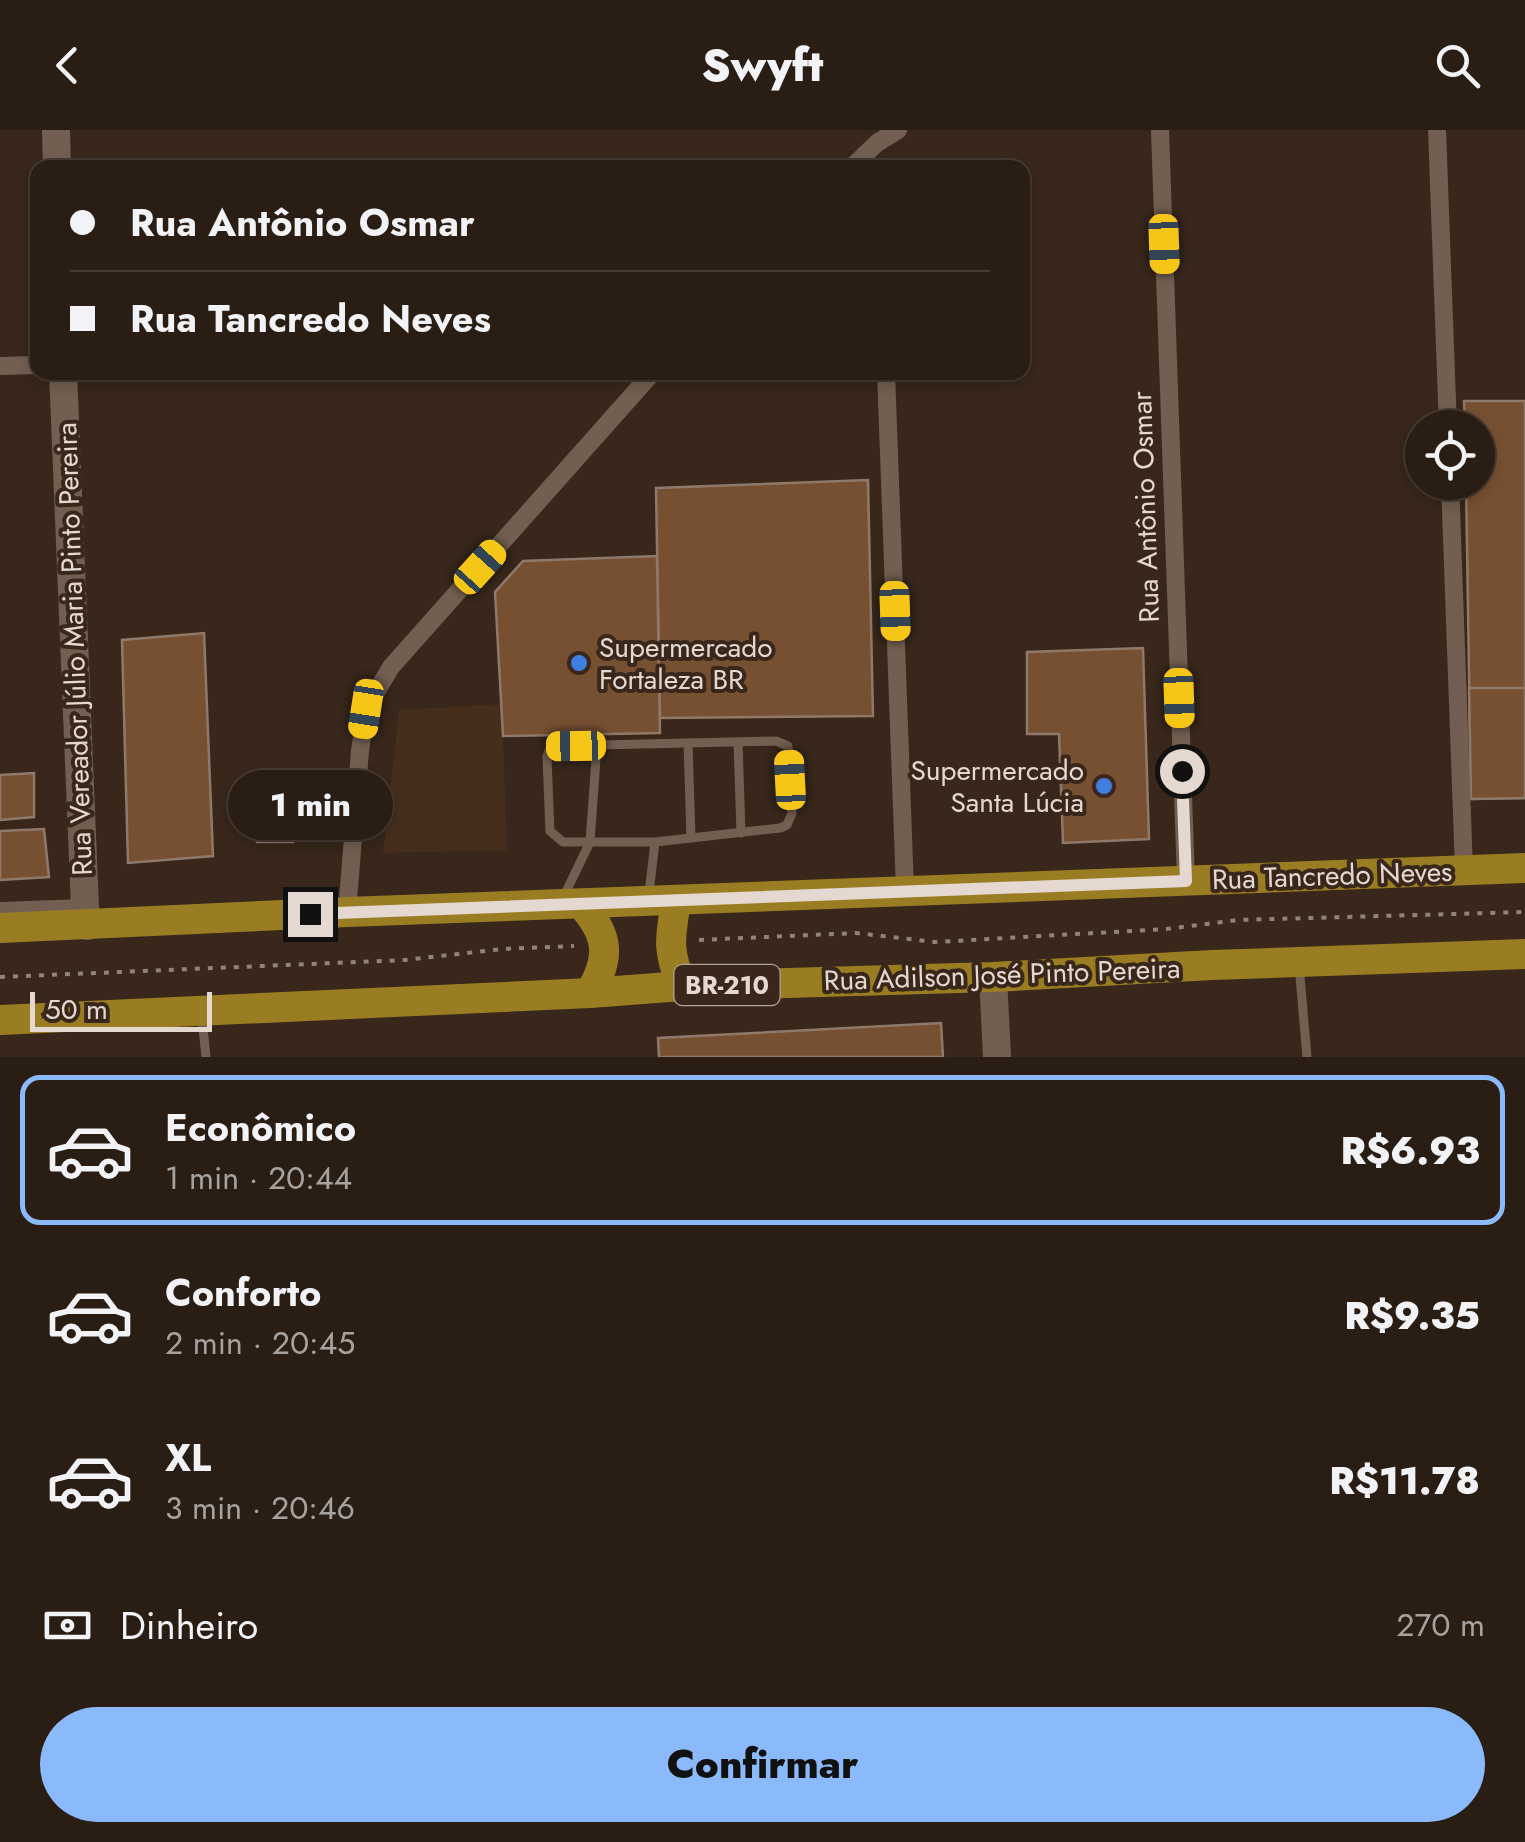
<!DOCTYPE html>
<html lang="pt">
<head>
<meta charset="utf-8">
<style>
	body { margin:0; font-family:Jost,sans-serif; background:#362a22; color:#f1f3f6; height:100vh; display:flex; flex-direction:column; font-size:38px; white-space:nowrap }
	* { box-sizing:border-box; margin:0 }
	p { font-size:32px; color:#a5a2a0 }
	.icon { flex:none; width:55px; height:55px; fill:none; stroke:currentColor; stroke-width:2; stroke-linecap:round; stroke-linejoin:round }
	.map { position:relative; height:927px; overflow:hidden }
	.drawer { display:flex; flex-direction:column; background:#2a1d14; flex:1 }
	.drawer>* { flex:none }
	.guide { position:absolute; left:30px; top:30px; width:1000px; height:220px; border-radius:20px; box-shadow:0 5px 15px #0003,0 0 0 2px #463b34; display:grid; align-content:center; height:220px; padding:0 40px; background:#2a1d14 }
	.tools { position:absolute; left:1405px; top:280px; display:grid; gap:20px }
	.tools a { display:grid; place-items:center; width:90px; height:90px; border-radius:50%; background:#2a1d14; box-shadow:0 5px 15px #0003,0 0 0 2px #463b34; font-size:50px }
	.scale { position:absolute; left:30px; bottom:25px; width:182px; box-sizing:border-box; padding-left:10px; border:5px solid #e4d8d0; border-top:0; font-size:28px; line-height:35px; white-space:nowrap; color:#e4d8d0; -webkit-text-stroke:8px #38271a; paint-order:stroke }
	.end { position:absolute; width:45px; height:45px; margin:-22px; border:12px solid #e4d8d0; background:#111; box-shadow:0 0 0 5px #111 }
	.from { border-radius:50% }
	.bubble { position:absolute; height:70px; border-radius:35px; background:#2a1d14; box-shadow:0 5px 15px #0003,0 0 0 2px #463b34; font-size:32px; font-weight:800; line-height:70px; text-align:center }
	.car { position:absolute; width:30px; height:60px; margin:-30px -15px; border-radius:12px; box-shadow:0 0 8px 2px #0007; background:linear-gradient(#f5c518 24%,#345 0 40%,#f5c518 0 76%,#345 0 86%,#f5c518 0) }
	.guide b { display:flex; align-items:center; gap:35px; height:95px; font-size:38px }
	.guide b+b { border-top:2px solid #463b34 }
	.guide i { width:25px; height:25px; background:#f1f3f6 }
	ul { padding:18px 0 0; list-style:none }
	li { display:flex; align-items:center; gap:30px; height:150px; margin:0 20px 15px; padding:0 20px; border:5px solid transparent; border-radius:20px }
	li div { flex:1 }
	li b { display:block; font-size:38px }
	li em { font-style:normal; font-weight:800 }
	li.on { border-color:#8abafc }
	li>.icon { width:90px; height:90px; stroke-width:1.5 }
	.pay { display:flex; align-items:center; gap:25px; height:110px; padding:0 40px; font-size:38px }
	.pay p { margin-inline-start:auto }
	.cta { display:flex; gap:20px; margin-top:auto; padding:20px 40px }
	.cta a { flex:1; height:115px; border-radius:60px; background:#8abafc; color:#111; font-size:40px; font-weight:800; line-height:115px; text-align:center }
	header { display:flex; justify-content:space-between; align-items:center; height:130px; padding:0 40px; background:#2a1d14; font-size:45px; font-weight:800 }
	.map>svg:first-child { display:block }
	.built { fill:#452e1c }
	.building { fill:#775032; stroke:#8e796a; stroke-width:2.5 }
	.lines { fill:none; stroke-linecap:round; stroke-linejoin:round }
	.path { stroke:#918378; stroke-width:4; stroke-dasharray:5 8; stroke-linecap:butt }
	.lane { stroke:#735f51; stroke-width:9 }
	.street { stroke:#735f51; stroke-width:18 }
	.secondary { stroke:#735f51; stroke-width:28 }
	.primary { stroke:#9a7d23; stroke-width:30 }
	.route { stroke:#e4d8d0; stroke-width:12 }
	.shop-dot { fill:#3f7fe0; stroke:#38271a; stroke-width:4 }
	.labels { text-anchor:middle; stroke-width:8; stroke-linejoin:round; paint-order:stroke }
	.shield { fill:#38271a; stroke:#b0a399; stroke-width:2.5 }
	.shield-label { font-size:25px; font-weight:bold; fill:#e4d8d0 }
	.street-label { font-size:28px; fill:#e4d8d0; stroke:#38271a }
	.poi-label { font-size:28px; fill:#e4d8d0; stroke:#38271a; text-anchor:start }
</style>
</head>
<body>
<header><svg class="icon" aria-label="back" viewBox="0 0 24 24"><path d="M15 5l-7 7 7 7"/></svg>Swyft<svg class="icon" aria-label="search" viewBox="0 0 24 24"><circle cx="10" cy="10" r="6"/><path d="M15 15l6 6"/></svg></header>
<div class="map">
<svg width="1525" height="927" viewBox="0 0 1525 927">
	<rect width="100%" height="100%" fill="#38271a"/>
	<path class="built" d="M 502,574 L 507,720 L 383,723 L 399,580 Z"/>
	<g class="building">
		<path d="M 1464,271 L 1525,271 L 1525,668 L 1471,669 L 1466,352 L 1478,352 L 1478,298 L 1465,298 Z"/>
		<path d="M 868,350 L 873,586 L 660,588 L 656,358 Z"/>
		<path d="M 657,426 L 660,603 L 503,606 L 495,462 L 523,431 Z"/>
		<path d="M 204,503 L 213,726 L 128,733 L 122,510 Z"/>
		<path d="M 1143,518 L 1149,709 L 1063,713 L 1059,604 L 1027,604 L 1027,522 Z"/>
		<path d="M 1469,558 L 1525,558 L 1525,668 L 1471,669 Z"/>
		<path d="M 34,643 L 34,687 L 0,690 L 0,645 Z"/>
		<path d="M 295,649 L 293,712 L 257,712 L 259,650 Z"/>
		<path d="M 44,699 L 49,747 L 0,750 L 0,701 Z"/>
		<path d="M 941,893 L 943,927 L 659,927 L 658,908 Z"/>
	</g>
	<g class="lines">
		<g class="path">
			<path d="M 699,810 L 856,803 L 935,812 L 1166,799 L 1238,790 L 1525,782"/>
			<path d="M 0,847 L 405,830 L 502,819 L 574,816"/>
		</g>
		<g class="lane">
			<path d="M 738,612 L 741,703"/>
			<path d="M 688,613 L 691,708"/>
			<path d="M 649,763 L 655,712 L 780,698 L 787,695 L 792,683 L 788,616 L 776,611 L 555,616 L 549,620 L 547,627 L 550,701 L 563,712 L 655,712"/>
			<path d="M 564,766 L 590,712 L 597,615"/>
			<path d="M 1299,835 L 1307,927"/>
			<path d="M 202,888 L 206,927"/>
		</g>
		<g class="street">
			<path d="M 1160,0 L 1186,751"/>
			<path d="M 1437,0 L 1448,298"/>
			<path d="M 851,38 L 877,13 L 898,0"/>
			<path d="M 0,236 L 38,235"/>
			<path d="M 886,242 L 905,760"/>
			<path d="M 1450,352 L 1464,740"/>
			<path d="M 0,781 L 85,778"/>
			<path d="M 347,782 L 360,621 L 366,579 L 391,537 L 653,242"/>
		</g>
		<g class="secondary">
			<path d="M 56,0 L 57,38"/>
			<path d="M 63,242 L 85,778 L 88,796"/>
			<path d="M 993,847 L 997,927"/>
		</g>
		<g class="primary">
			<path d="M 676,771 C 670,809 667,820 682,856"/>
			<path d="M 581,774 C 609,805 611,827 590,863"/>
			<path d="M 0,798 L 347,782 L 1525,738"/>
			<path d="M 0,890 L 590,863 L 682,856 L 993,847 L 1212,835 L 1525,824"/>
		</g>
	</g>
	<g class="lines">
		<path class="route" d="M 310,784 L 1186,751 L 1182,641"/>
	</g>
	<g class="shop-dot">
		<circle cx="579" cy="533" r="10"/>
		<circle cx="1104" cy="656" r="10"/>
	</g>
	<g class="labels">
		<rect class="shield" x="674.5" y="835" width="105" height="40" rx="8"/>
		<g class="shield-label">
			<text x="727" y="864">BR-210</text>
		</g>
		<g class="street-label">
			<text transform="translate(1145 377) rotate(-92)" y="10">Rua Antônio Osmar</text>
			<text transform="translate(74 519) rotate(-92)" y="10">Rua Vereador Júlio Maria Pinto Pereira</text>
			<text transform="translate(1332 745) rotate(-2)" y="10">Rua Tancredo Neves</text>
			<text transform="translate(1002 844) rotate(-2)" y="10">Rua Adilson José Pinto Pereira</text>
		</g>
		<g class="poi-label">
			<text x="599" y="527">Supermercado<tspan x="599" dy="32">Fortaleza BR</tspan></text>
			<text x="1084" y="650" text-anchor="end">Supermercado<tspan x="1084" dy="32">Santa Lúcia</tspan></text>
		</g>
	</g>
</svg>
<div class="tools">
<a><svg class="icon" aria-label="locate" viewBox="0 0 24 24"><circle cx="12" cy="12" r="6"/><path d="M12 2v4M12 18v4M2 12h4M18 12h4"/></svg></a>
</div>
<div class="scale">50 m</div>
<i class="end from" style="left:1182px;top:641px"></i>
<i class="end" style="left:310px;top:784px"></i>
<div class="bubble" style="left:228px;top:640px;width:165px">1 min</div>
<i class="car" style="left:1164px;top:114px;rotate:178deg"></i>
<i class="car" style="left:480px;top:437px;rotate:42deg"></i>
<i class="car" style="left:895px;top:481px;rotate:178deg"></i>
<i class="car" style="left:1179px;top:568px;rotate:178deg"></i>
<i class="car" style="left:366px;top:579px;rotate:189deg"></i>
<i class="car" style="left:576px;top:616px;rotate:269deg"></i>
<i class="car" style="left:790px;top:650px;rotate:357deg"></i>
<div class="guide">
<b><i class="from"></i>Rua Antônio Osmar</b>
<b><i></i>Rua Tancredo Neves</b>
</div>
</div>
<section class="drawer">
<ul>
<li class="on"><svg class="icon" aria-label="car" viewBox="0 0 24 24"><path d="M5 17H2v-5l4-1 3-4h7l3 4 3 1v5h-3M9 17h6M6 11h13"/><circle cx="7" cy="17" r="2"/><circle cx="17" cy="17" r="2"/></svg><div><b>Econômico</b><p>1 min · 20:44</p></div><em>R$6.93</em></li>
<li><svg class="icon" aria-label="car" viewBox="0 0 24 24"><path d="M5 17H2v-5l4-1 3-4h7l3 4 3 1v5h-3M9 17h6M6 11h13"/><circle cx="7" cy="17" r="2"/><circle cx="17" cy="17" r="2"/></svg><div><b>Conforto</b><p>2 min · 20:45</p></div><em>R$9.35</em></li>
<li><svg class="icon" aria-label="car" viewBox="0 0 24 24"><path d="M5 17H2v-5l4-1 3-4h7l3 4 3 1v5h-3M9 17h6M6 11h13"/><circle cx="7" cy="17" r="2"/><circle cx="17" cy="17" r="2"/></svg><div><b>XL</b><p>3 min · 20:46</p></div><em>R$11.78</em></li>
</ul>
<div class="pay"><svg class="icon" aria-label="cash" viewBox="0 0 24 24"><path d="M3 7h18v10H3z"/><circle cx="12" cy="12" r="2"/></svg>Dinheiro<p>270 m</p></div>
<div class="cta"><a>Confirmar</a></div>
</section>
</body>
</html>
